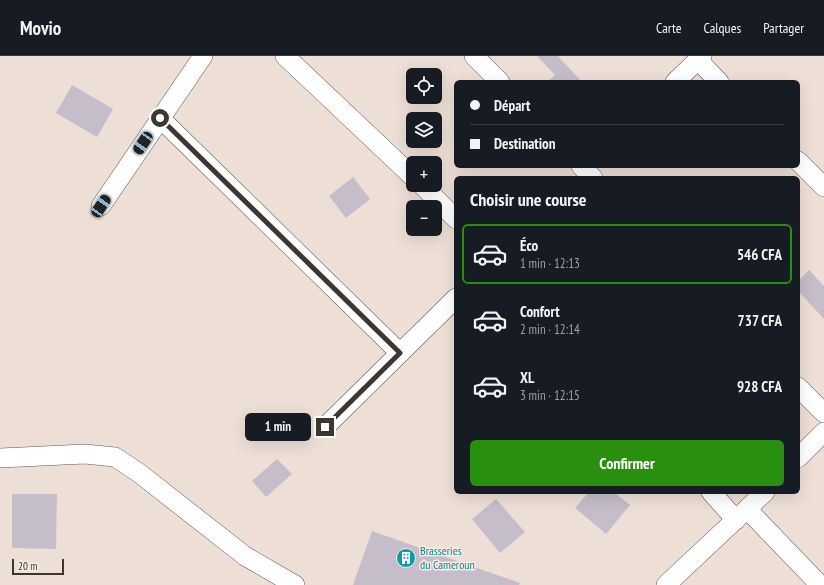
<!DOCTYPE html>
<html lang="fr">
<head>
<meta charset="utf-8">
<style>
	body { margin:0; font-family:"PT Sans Narrow",sans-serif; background:#20242c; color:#f1f3f6; height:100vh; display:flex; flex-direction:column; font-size:15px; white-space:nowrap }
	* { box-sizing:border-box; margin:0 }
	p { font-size:13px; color:#9ea1a6 }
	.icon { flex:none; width:22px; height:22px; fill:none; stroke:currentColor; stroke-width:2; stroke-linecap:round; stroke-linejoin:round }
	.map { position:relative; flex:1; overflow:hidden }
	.details { position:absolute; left:454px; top:120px; width:346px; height:318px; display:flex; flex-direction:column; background:#171b24; border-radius:6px; box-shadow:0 4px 16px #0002 }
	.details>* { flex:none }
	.guide { position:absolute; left:454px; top:24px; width:346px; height:88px; border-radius:6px; box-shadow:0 4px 16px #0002; display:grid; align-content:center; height:88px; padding:0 16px; background:#171b24 }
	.buttons { position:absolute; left:406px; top:12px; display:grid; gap:8px }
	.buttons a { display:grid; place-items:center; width:36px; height:36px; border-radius:6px; background:#171b24; box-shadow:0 4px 16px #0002; font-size:20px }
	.scale { position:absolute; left:12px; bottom:10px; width:52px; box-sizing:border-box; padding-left:4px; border:2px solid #3d3734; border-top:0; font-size:11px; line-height:14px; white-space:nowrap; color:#3d3734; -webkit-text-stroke:3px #fbece4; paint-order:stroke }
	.end { position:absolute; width:18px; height:18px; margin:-9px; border:5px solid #3d3734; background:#fff; box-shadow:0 0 0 2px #fff }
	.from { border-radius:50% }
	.bubble { position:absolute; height:28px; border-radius:6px; background:#171b24; box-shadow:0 4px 16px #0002; font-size:13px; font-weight:800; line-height:28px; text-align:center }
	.car { position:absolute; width:12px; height:24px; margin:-12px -6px; border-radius:5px; box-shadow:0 0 3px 1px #0007; background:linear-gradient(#222 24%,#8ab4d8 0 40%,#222 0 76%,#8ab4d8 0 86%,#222 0) }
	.guide b { display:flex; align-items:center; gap:14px; height:38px; font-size:15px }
	.guide b+b { border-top:1px solid #363941 }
	.guide i { width:10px; height:10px; background:#f1f3f6 }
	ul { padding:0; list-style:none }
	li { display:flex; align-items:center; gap:12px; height:60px; margin:0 8px 6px; padding:0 8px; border:2px solid transparent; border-radius:6px }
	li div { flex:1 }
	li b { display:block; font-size:15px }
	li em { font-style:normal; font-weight:800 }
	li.selected { border-color:#288f0f }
	li>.icon { width:36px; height:36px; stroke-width:1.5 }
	h2 { padding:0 16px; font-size:18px; line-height:48px }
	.button { display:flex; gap:8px; margin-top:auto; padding:8px 16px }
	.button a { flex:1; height:46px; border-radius:6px; background:#288f0f; color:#fff; font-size:16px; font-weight:800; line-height:46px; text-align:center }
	header { display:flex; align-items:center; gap:24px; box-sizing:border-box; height:56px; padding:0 20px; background:#171b24; border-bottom:1px solid #363941 }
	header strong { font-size:19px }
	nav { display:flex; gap:22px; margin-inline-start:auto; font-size:14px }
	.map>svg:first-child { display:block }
	.building { fill:#c5bdca }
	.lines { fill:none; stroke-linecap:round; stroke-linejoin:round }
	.street-casing { stroke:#635750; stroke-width:20 }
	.street { stroke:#fff; stroke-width:19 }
	.route { stroke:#3d3734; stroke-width:5 }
	.labels { text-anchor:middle; stroke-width:3; stroke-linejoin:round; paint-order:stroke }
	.culture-label { font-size:12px; fill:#0d838f; stroke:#fbece4; text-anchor:start }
</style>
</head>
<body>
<header>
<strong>Movio</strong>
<nav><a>Carte</a><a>Calques</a><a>Partager</a></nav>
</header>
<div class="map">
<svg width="824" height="529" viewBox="0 0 824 529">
	<rect width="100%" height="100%" fill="#eedfd6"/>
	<g class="building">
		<path d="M 537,0 L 558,0 L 582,26 L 547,26 L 555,19 Z"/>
		<path d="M 72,29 L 113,53 L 97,81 L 56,57 Z"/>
		<path d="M 353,121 L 370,143 L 346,162 L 329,140 Z"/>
		<path d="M 809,214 L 824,230 L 824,263 L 798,235 L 798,225 Z"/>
		<path d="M 277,403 L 292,418 L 266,441 L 252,425 Z"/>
		<path d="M 589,436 L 614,436 L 630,449 L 606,478 L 575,452 Z"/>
		<path d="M 12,438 L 57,438 L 56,493 L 12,492 Z"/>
		<path d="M 496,443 L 525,476 L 500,497 L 472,463 Z"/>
		<path d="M 372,475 L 520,527 L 519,529 L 353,529 Z"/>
	</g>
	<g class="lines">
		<defs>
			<g id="street">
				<path d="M 285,0 L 413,121"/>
				<path d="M 474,0 L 500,26"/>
				<path d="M 698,4 L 719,26"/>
				<path d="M 675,26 L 702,0"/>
				<path d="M 160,62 L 400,297"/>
				<path d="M 798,105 L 824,131"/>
				<path d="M 581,110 L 593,122"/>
				<path d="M 422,129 L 456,163"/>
				<path d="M 101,150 L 203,0"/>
				<path d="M 798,331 L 824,357"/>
				<path d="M 325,371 L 456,242"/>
				<path d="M 0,402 L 85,398 L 115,401 L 139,417 L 245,500 L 295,529"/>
				<path d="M 798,402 L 824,376"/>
				<path d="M 711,436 L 736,464"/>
				<path d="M 747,453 L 820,529"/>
				<path d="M 666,529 L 765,436"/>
			</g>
		</defs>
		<use href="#street" class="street-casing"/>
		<use href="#street" class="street"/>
	</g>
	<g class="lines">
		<path class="route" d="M 160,62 L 400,297 L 325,371"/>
	</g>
	<defs>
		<symbol id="building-disc" viewBox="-11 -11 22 22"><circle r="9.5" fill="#0f9aa8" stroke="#fbece4"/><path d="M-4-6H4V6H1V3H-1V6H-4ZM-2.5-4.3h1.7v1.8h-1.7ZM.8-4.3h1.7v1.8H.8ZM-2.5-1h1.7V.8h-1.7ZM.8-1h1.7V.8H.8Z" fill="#fff"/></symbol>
	</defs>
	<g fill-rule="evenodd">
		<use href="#building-disc" x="395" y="491" width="22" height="22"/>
	</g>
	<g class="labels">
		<g class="culture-label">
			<text x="420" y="499">Brasseries<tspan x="420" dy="14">du Cameroun</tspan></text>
		</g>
	</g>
</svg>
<div class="buttons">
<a><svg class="icon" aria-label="locate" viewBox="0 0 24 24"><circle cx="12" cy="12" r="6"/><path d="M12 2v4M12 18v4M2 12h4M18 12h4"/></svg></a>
<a><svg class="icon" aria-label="layers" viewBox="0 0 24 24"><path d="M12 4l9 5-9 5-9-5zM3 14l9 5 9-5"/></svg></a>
<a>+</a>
<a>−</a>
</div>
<div class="scale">20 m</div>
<i class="end from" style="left:160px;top:62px"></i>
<i class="end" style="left:325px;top:371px"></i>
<div class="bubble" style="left:245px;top:357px;width:66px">1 min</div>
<i class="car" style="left:143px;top:87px;rotate:214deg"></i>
<i class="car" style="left:101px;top:150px;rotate:34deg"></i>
<div class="guide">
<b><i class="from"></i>Départ</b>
<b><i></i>Destination</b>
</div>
<section class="details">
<h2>Choisir une course</h2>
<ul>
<li class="selected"><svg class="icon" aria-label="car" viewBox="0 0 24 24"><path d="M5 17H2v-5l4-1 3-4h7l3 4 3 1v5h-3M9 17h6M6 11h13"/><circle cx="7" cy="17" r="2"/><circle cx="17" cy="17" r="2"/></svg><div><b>Éco</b><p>1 min · 12:13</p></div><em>546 CFA</em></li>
<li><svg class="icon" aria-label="car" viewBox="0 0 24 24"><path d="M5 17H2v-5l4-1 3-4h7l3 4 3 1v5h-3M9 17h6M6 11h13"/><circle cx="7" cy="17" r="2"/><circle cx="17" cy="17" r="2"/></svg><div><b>Confort</b><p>2 min · 12:14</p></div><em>737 CFA</em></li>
<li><svg class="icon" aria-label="car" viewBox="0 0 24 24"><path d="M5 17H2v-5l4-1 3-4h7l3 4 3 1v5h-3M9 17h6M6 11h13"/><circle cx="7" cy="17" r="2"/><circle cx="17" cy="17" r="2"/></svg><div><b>XL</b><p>3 min · 12:15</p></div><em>928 CFA</em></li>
</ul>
<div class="button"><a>Confirmer</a></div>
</section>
</div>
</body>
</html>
